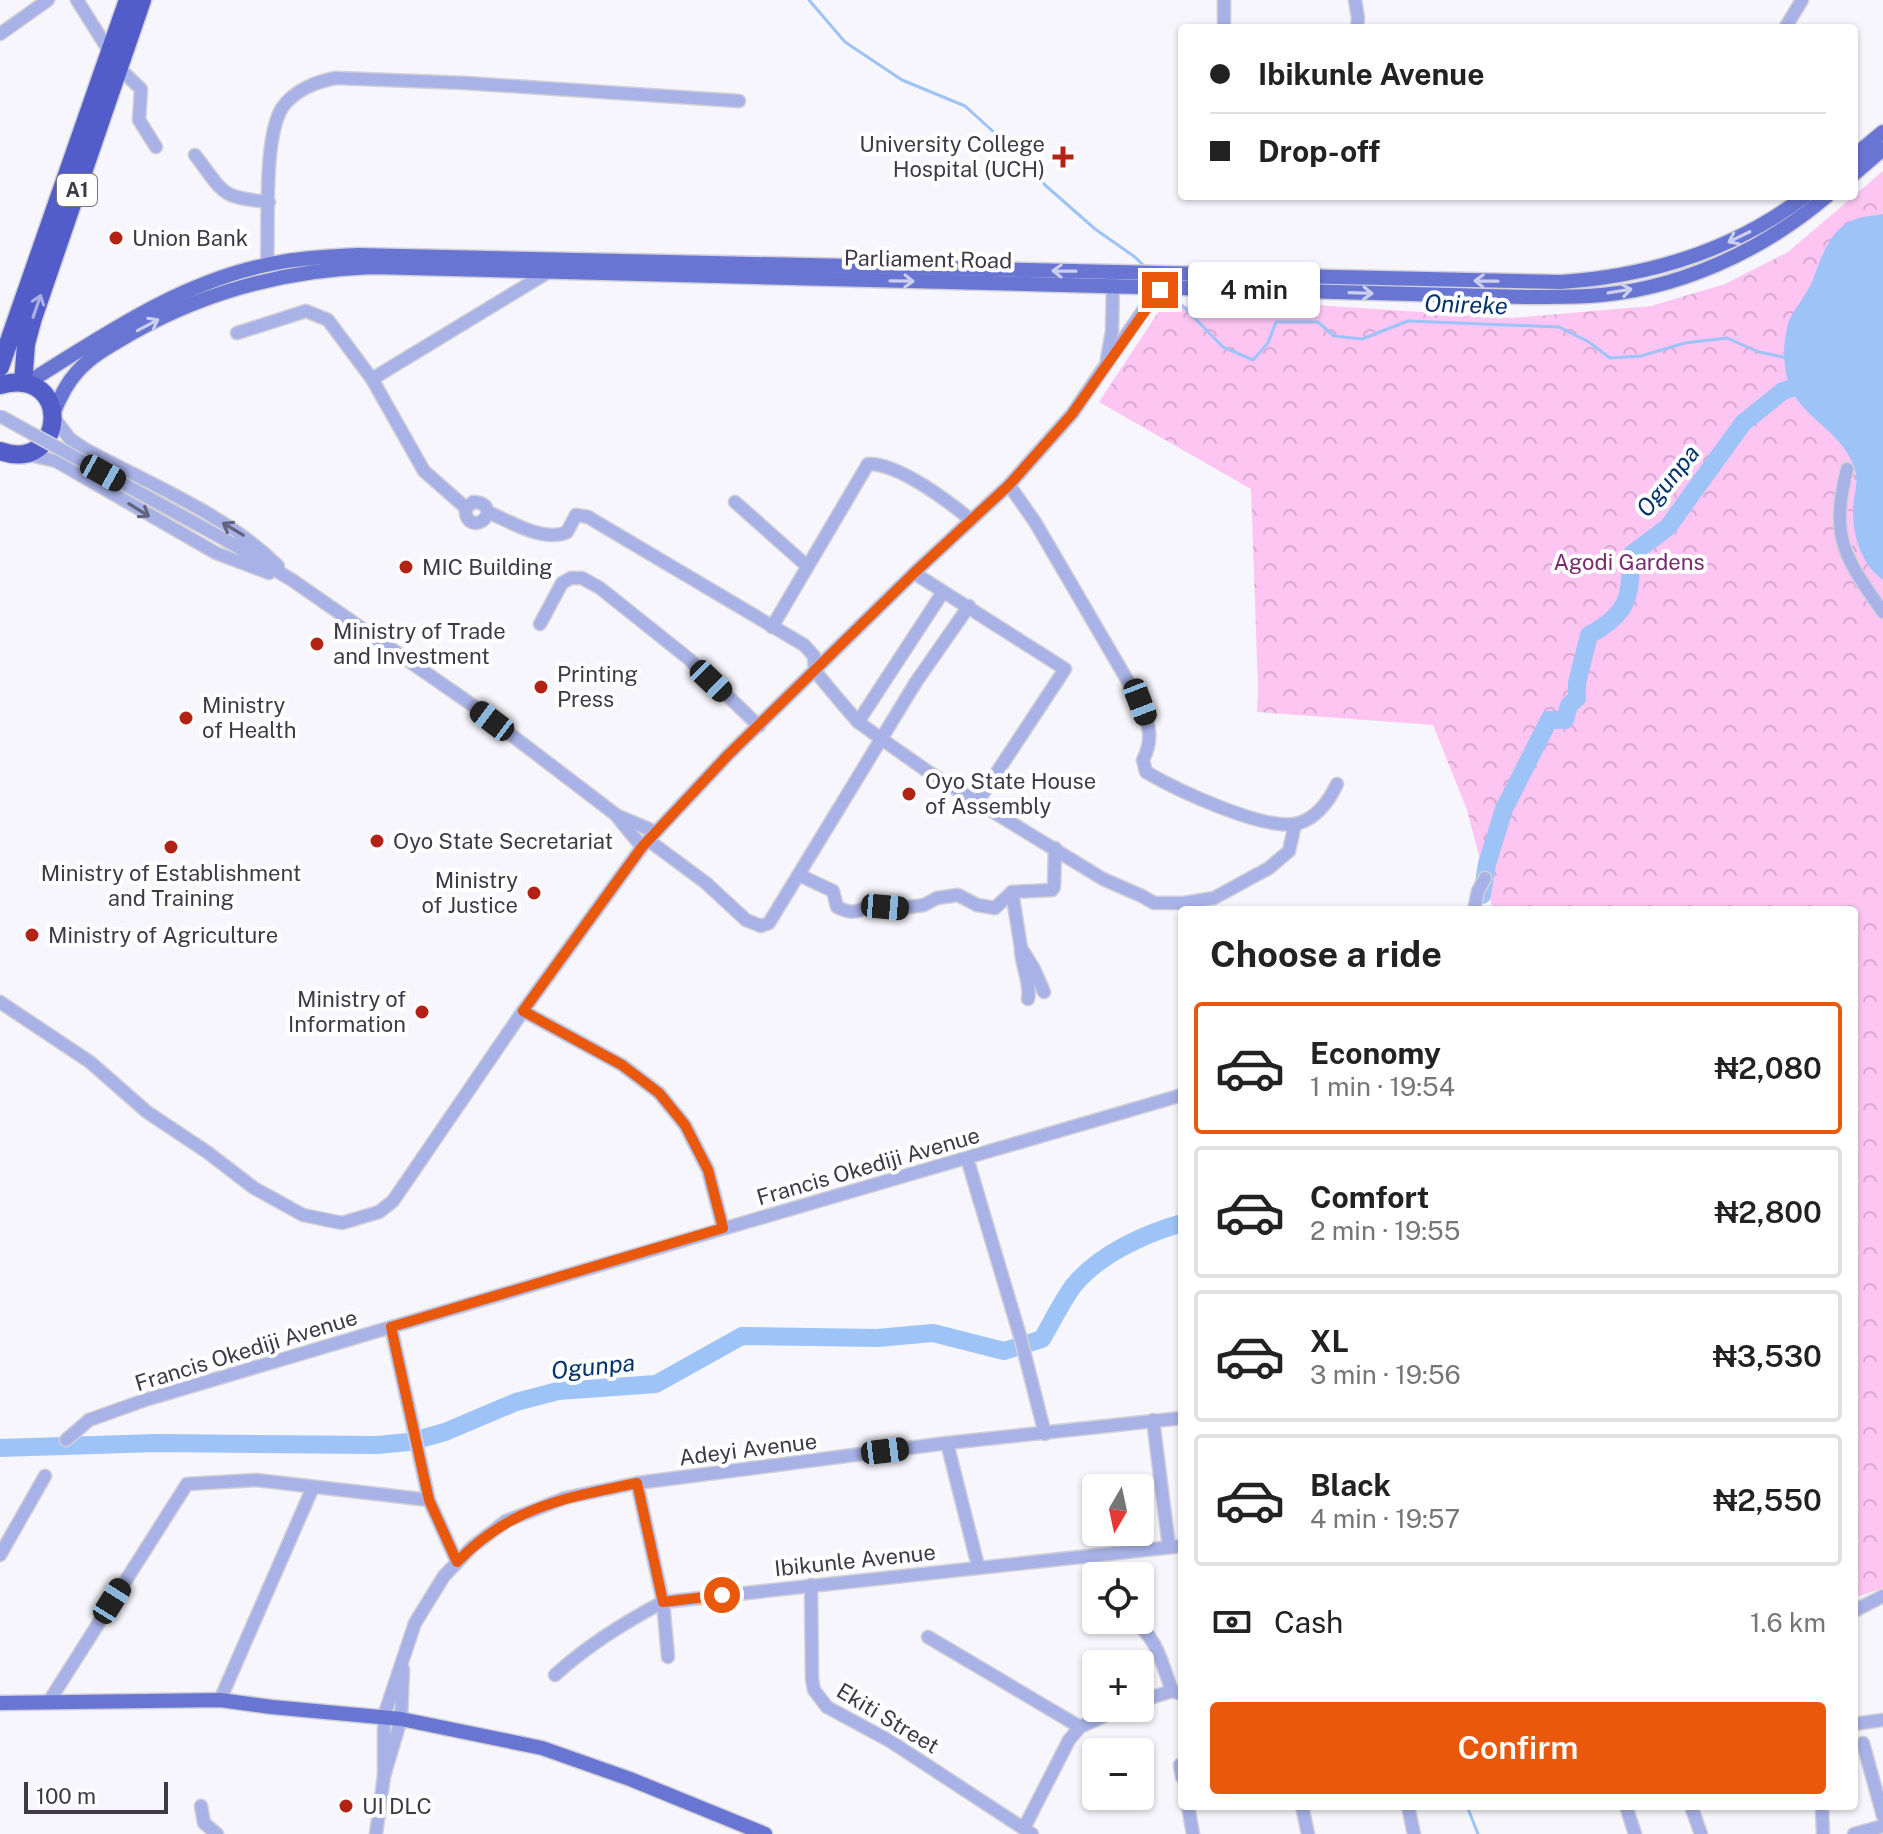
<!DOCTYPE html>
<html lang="en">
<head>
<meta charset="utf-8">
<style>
	body { margin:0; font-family:"Public Sans",sans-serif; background:#f6f6f6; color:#222; height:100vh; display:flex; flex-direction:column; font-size:30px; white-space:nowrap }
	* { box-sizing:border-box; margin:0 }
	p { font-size:26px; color:#767676 }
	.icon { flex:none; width:44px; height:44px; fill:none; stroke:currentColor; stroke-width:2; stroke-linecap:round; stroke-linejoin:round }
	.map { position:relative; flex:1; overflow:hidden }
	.details { position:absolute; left:1178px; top:906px; width:680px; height:904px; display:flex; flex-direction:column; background:#fff; border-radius:8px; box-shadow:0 2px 6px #0004 }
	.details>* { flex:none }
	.guide { position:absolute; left:1178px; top:24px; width:680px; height:176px; border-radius:8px; box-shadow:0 2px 6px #0004; display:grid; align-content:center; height:176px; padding:0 32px; background:#fff }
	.needle { width:52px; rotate:189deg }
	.buttons { position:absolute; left:1082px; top:1474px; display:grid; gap:16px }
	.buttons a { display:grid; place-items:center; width:72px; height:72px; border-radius:8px; background:#fff; box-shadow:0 2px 6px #0004; font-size:40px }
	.scale { position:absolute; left:24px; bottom:20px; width:144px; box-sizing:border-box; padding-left:8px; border:4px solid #3d3a46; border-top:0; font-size:22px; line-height:28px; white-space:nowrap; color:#3d3a46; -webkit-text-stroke:6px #fff; paint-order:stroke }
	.end { position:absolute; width:36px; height:36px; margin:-18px; border:10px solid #ea580c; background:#fff; box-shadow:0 0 0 4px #fff }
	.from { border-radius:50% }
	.bubble { position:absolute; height:56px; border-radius:8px; background:#fff; box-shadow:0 2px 6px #0004; font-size:26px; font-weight:600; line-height:56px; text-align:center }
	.car { position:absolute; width:24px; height:48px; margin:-24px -12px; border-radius:10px; box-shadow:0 0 6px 2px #0007; background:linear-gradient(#222 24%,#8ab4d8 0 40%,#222 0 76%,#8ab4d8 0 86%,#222 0) }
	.guide b { display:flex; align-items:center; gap:28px; height:76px; font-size:30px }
	.guide b+b { border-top:2px solid #e0e0e0 }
	.guide i { width:20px; height:20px; background:#222 }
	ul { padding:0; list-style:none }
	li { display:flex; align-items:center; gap:24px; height:132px; margin:0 16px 12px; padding:0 16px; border:4px solid #e0e0e0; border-radius:8px }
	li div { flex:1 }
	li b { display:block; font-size:30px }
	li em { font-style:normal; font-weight:600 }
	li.active { border-color:#ea580c }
	li>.icon { width:72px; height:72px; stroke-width:1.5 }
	h2 { padding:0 32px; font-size:36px; line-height:96px }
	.pay { display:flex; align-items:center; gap:20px; height:88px; padding:0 32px; font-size:30px }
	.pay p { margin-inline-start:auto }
	.cta { display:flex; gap:16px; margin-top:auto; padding:16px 32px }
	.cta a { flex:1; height:92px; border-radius:8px; background:#ea580c; color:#fff; font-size:32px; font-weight:600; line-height:92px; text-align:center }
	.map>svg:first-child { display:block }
	.forest { fill:url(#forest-crowns) }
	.water { fill:#9dc3f7 }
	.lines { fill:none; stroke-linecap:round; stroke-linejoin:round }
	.stream { stroke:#9dc3f7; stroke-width:3 }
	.river { stroke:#9dc3f7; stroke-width:18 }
	.minor-casing { stroke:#d2d0d8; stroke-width:15 }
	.major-casing { stroke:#d2d0d8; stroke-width:17 }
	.highway-casing { stroke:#d2d0d8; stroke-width:21 }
	.minor { stroke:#a8b2e6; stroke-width:12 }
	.major { stroke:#6875d2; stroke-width:14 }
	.highway { stroke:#535dc9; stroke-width:18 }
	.minor-bridge-casing { stroke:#d2d0d8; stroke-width:15; stroke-linecap:butt }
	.minor-bridge { stroke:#a8b2e6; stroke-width:12 }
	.oneway { stroke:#cacfef }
	.oneway2 { stroke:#a9aee4 }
	.oneway3 { stroke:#62647e }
	.route { stroke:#ea580c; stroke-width:10 }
	.poi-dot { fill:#b22316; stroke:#fff; stroke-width:3 }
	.labels { text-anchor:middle; stroke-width:8; stroke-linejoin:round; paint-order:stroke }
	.shield { fill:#fff; stroke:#77757e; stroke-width:2 }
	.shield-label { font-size:20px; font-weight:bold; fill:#3d3a46 }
	.poi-label { font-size:22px; fill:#3d3a46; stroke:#fff; text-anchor:start }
	.street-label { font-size:22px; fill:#3d3a46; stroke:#fff }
	.park-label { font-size:22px; fill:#782b6e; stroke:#fff }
	.water-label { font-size:24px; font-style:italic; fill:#03336b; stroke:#fff }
</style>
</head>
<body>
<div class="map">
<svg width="1883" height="1834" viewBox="0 0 1883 1834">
	<defs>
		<pattern id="forest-crowns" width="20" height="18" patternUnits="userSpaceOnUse" patternTransform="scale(2)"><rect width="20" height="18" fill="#fcc5f2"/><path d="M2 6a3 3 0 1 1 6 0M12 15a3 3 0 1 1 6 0" fill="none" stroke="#d9aad1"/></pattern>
	</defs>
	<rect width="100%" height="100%" fill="#f7f6fc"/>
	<path class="forest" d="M 1883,171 L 1883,1588 L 1854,1598 L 1854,910 L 1493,910 L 1467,810 L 1433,725 L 1257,712 L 1258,688 L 1251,489 L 1099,402 L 1163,305 L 1284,310 L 1285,303 L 1512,318 L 1651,306 L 1725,284 L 1788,252 Z"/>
	<path class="water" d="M 1883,214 L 1883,580 C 1861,564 1853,536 1853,510 C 1853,498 1858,485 1856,474 C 1847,435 1810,423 1793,393 C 1782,373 1782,343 1789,321 C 1794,309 1805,297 1811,284 C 1821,261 1827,231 1853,220 C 1862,216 1874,216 1883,214 Z"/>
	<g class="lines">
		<g class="stream">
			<path d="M 809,0 L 845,42 L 902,80 L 965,106 L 1018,154 L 1045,185 L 1095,229 L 1135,257 L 1146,268"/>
			<path d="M 1171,294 L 1223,347 L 1253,360 L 1268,343 L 1276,322 L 1318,322 L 1334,336 L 1362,339 L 1408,321 L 1559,327 L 1589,342 L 1610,358 L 1641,356 L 1685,343 L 1727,338 L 1759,352 L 1788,358"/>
			<path d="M 1467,1806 L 1478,1834"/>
		</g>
		<g class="river">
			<path d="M 1482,895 L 1487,864 L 1504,809 L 1549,720 L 1565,720 L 1569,705 L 1577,698 L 1577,683 L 1589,635 C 1631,612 1629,597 1632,554 L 1668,527 L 1743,423 L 1783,391 L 1813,381"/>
			<path d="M 0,1448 L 157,1443 L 377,1445 L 409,1442 L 445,1432 L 516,1402 L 558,1391 L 656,1384 L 742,1336 L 877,1338 L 933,1333 L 1004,1351 L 1042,1339 C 1052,1322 1062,1301 1074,1285 C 1100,1254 1144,1234 1182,1223"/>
		</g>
		<defs>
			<g id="minor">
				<path d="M 77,0 L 111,54"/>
				<path d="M 1355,0 L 1358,18 L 1357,28"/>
				<path d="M 1224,28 L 1224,0"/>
				<path d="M 1785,28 L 1802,0"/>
				<path d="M 0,34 L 48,0"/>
				<path d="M 119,68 L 141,89 L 139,120 L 156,147"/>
				<path d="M 195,155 C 225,194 219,197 269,202"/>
				<path d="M 267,265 C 269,226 263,139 282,108 C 293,91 317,81 336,78 L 465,83 L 739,101"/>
				<path d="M 237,333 L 306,311 L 328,320 L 372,379 L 424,471 L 466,508 C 463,525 483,529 488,512"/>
				<path d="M 1107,359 L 1112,331 L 1113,277"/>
				<path d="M 372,379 L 550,271"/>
				<path d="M 54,418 L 70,439 L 85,449 C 149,484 226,514 278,566"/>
				<path d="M 29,455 L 56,461 L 216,553 L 269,573"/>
				<path d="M 1847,469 C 1830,538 1844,557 1883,612"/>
				<path d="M 1009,485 L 1035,522 L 1140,702 C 1149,725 1154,738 1143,760 L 1146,772 C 1175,789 1267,833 1299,823 C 1318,817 1329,801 1337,784"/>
				<path d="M 735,502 L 807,566"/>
				<path d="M 466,508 L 473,502 C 481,502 486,504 488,512 C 509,521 544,543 567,532 L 576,515 L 588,517 L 804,645 L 814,656 L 815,671 L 834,694 L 858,722 L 883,740 L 930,773 L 1103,879 L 1142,896 L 1154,903 L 1184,903 L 1214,898 L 1269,868 L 1289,851 L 1295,824"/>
				<path d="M 231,543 L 292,580 L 468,702 L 615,814 L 642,847"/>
				<path d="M 914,573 L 1065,669 L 978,801"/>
				<path d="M 540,624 L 562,583 L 571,578 L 582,578 L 600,588 L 689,659 L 759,726"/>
				<path d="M 772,627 L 868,464 C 898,463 948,501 971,520"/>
				<path d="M 858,722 L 943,592"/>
				<path d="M 618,816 L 656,832"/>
				<path d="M 648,840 L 706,883 L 746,920 L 761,926 L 769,923 L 916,682 L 969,606"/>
				<path d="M 799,875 L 833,891 L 837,907 C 849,913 857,914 868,905 L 902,908 L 924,905 L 937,898 L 958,895 L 977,905 L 995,908 L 1012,892 L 1052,890 L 1054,887 L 1055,848"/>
				<path d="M 1012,892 L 1021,948 L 1034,969 L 1044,992"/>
				<path d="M 1474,910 L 1478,891 L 1485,878"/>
				<path d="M 1021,951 C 1022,967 1031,984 1028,999"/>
				<path d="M 0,1002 L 90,1062 L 147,1112 L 207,1152 L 254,1188 L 303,1215 L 342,1223 L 379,1212 L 393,1201 L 523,1011 L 642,847 L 728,755 L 914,573 L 1009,485 L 1072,414 L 1153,296 L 1160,290 L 1158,287"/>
				<path d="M 523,1011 L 622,1065 L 659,1093 L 685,1125 L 708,1170 L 723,1228"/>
				<path d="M 967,1158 L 1020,1336 L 1045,1434"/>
				<path d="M 391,1327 L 429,1500 L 457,1562"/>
				<path d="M 1153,1420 L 1169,1547"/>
				<path d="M 66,1440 L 89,1420 L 145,1400 C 490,1297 836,1195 1182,1095"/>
				<path d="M 947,1443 L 978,1566"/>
				<path d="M 637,1483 L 663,1602 L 668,1657"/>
				<path d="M 0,1555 L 45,1476"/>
				<path d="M 811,1585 L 812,1679 L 814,1690 L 827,1707 L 890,1741 L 1032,1834"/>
				<path d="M 1854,1611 L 1883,1596"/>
				<path d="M 1131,1620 C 1157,1635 1162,1664 1172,1691"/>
				<path d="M 928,1637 L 1080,1727"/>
				<path d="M 555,1675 C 588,1645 623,1623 663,1602 L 1182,1546"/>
				<path d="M 220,1700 L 313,1487"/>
				<path d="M 1140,1701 L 1172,1691 L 1182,1694"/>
				<path d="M 48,1703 L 187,1484 L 256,1480 L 429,1500"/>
				<path d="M 1854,1724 L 1883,1720"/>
				<path d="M 1863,1743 L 1883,1816"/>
				<path d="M 1180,1765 L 1182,1777"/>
				<path d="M 384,1776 L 384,1716 L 415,1623 L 444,1576 L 472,1547 L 506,1521 L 565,1498 L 637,1483 L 947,1443 L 1182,1418"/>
				<path d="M 201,1806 L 204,1823 L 217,1834"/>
				<path d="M 1188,1806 L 1193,1834"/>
				<path d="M 1302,1806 L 1308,1834"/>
				<path d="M 1408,1806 L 1414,1834"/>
				<path d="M 1626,1806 L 1635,1834"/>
				<path d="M 1691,1806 L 1701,1834"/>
				<path d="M 1822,1806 L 1823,1834"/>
				<path d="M 1024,1828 L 1069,1740 L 1080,1727 L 1122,1708"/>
				<path d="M 376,1834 L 384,1776 L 401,1719 L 403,1669"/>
				<path d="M 1854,1834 L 1883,1826"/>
			</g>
			<g id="major">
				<path d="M 1854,156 L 1883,132"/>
				<path d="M 1854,174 L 1883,149"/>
				<path d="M 27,383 C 103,336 177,284 266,265 C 296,258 327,257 357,255 L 1561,282 C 1650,276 1734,250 1805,196"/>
				<path d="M 53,414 C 59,399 66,384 77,372 C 92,355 113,344 132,333 C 206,291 287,270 372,267 L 1527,297 C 1548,297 1568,297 1588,296 C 1676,291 1761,252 1827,196"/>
				<path d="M 0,1703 L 220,1700 L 272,1707 L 401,1719 L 542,1748 L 630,1779 L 765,1834"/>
			</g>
			<g id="highway">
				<path d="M 0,367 L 128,0"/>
				<path d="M 23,383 L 26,344 L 33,318 L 142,0"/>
				<path d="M 0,385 C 74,365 66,475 0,451"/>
			</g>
		</defs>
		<use href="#minor" class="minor-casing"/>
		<use href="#major" class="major-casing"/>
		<use href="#highway" class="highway-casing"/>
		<use href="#minor" class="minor"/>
		<use href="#major" class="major"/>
		<use href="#highway" class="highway"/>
		<defs>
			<path id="minor-bridge" d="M 0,416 L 231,543"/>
		</defs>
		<use href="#minor-bridge" class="minor-bridge-casing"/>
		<use href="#minor-bridge" class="minor-bridge"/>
	</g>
	<defs><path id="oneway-shaft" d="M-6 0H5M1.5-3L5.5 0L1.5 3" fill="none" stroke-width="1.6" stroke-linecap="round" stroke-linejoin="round" transform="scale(2)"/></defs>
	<g class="oneway">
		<use href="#oneway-shaft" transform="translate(1739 237) rotate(154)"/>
		<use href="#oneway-shaft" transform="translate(1064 271) rotate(-179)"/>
		<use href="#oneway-shaft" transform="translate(902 281) rotate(1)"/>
		<use href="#oneway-shaft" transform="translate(1486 281) rotate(-179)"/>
		<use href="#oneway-shaft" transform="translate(1620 291) rotate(-9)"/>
		<use href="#oneway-shaft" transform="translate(1361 293) rotate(2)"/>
		<use href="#oneway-shaft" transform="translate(148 325) rotate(-28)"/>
	</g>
	<use class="oneway2" href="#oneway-shaft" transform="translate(37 306) rotate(-71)"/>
	<g class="oneway3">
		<use href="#oneway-shaft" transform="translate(139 510) rotate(32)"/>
		<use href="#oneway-shaft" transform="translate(233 529) rotate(-149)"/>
	</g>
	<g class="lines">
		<path class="route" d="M 722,1595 L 663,1602 L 637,1483 C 565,1498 510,1507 457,1562 L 429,1500 L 391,1327 L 723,1228 L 708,1170 L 685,1125 L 659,1093 L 622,1065 L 523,1011 L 642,847 L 728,755 L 914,573 L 1009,485 L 1072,414 L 1160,290"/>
	</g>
	<g class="poi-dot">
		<path d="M1059 145h8v8h8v8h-8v8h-8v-8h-8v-8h8z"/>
		<circle cx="116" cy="238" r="8"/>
		<circle cx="406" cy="567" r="8"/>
		<circle cx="317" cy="644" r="8"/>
		<circle cx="541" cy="687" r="8"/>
		<circle cx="186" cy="718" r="8"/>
		<circle cx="909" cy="794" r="8"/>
		<circle cx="377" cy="841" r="8"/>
		<circle cx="171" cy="847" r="8"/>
		<circle cx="534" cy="893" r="8"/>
		<circle cx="32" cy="935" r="8"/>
		<circle cx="422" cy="1012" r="8"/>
		<circle cx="346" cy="1806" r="8"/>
	</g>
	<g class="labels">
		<rect class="shield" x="57" y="174" width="40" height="32" rx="6"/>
		<g class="shield-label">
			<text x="77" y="197">A1</text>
		</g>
		<g class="poi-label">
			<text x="1045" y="152" text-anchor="end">University College<tspan x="1045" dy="25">Hospital (UCH)</tspan></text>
			<text x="132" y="246">Union Bank</text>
			<text x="422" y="575">MIC Building</text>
			<text x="333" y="639">Ministry of Trade<tspan x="333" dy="25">and Investment</tspan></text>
			<text x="557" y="682">Printing<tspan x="557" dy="25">Press</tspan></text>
			<text x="202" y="713">Ministry<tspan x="202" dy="25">of Health</tspan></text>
			<text x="925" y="789">Oyo State House<tspan x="925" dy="25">of Assembly</tspan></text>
			<text x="393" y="849">Oyo State Secretariat</text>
			<text x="171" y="881" text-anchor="middle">Ministry of Establishment<tspan x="171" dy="25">and Training</tspan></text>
			<text x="518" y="888" text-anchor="end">Ministry<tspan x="518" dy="25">of Justice</tspan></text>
			<text x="48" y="943">Ministry of Agriculture</text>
			<text x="406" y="1007" text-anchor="end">Ministry of<tspan x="406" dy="25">Information</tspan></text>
			<text x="362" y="1814">UI DLC</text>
		</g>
		<g class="street-label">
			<text transform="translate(928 259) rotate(1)" y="8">Parliament Road</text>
			<text transform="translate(868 1166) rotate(-16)" y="8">Francis Okediji Avenue</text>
			<text transform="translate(246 1350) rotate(-17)" y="8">Francis Okediji Avenue</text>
			<text transform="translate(748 1449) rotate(-7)" y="8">Adeyi Avenue</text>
			<text transform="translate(855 1560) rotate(-6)" y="8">Ibikunle Avenue</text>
			<text transform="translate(888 1718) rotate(31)" y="8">Ekiti Street</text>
		</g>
		<g class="park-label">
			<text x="1629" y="570">Agodi Gardens</text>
		</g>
		<g class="water-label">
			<text transform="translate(1466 305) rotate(2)" y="8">Onireke</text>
			<text transform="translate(1668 481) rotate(-51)" y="8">Ogunpa</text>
			<text transform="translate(593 1367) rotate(-6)" y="8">Ogunpa</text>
		</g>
	</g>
</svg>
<div class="buttons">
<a><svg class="needle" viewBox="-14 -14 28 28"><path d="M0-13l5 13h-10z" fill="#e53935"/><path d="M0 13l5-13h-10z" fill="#767676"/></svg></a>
<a><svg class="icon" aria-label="locate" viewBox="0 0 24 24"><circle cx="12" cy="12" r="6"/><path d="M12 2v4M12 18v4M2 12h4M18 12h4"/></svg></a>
<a>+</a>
<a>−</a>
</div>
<div class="scale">100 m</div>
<i class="end from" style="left:722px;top:1595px"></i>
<i class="end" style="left:1160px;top:290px"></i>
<div class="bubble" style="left:1188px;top:262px;width:132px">4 min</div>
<i class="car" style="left:103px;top:473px;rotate:119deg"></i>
<i class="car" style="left:711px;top:681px;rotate:134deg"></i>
<i class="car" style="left:1140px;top:702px;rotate:159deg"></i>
<i class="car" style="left:492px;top:721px;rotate:307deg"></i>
<i class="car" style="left:885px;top:907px;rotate:95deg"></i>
<i class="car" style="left:885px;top:1451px;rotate:83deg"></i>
<i class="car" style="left:112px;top:1601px;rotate:32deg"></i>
<div class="guide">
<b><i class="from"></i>Ibikunle Avenue</b>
<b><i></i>Drop-off</b>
</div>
<section class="details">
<h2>Choose a ride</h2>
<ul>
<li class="active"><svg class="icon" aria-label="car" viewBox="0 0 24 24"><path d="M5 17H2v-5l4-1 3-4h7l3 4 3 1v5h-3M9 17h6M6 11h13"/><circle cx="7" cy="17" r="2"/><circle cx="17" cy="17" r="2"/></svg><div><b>Economy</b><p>1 min · 19:54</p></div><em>₦2,080</em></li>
<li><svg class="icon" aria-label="car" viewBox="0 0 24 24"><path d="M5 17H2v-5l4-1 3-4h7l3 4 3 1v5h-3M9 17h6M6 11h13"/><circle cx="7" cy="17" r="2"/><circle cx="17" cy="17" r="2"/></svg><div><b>Comfort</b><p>2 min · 19:55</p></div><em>₦2,800</em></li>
<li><svg class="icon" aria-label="car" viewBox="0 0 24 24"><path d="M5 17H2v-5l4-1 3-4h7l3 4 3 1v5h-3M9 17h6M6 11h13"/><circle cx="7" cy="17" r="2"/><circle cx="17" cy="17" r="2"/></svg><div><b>XL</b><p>3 min · 19:56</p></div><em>₦3,530</em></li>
<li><svg class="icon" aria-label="car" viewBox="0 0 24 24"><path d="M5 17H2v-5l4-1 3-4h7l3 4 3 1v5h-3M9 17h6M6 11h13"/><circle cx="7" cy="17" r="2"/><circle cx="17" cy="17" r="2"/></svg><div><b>Black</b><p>4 min · 19:57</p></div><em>₦2,550</em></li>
</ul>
<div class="pay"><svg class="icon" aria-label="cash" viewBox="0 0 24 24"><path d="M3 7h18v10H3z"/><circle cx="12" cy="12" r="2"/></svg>Cash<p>1.6 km</p></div>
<div class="cta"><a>Confirm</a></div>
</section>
</div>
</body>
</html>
